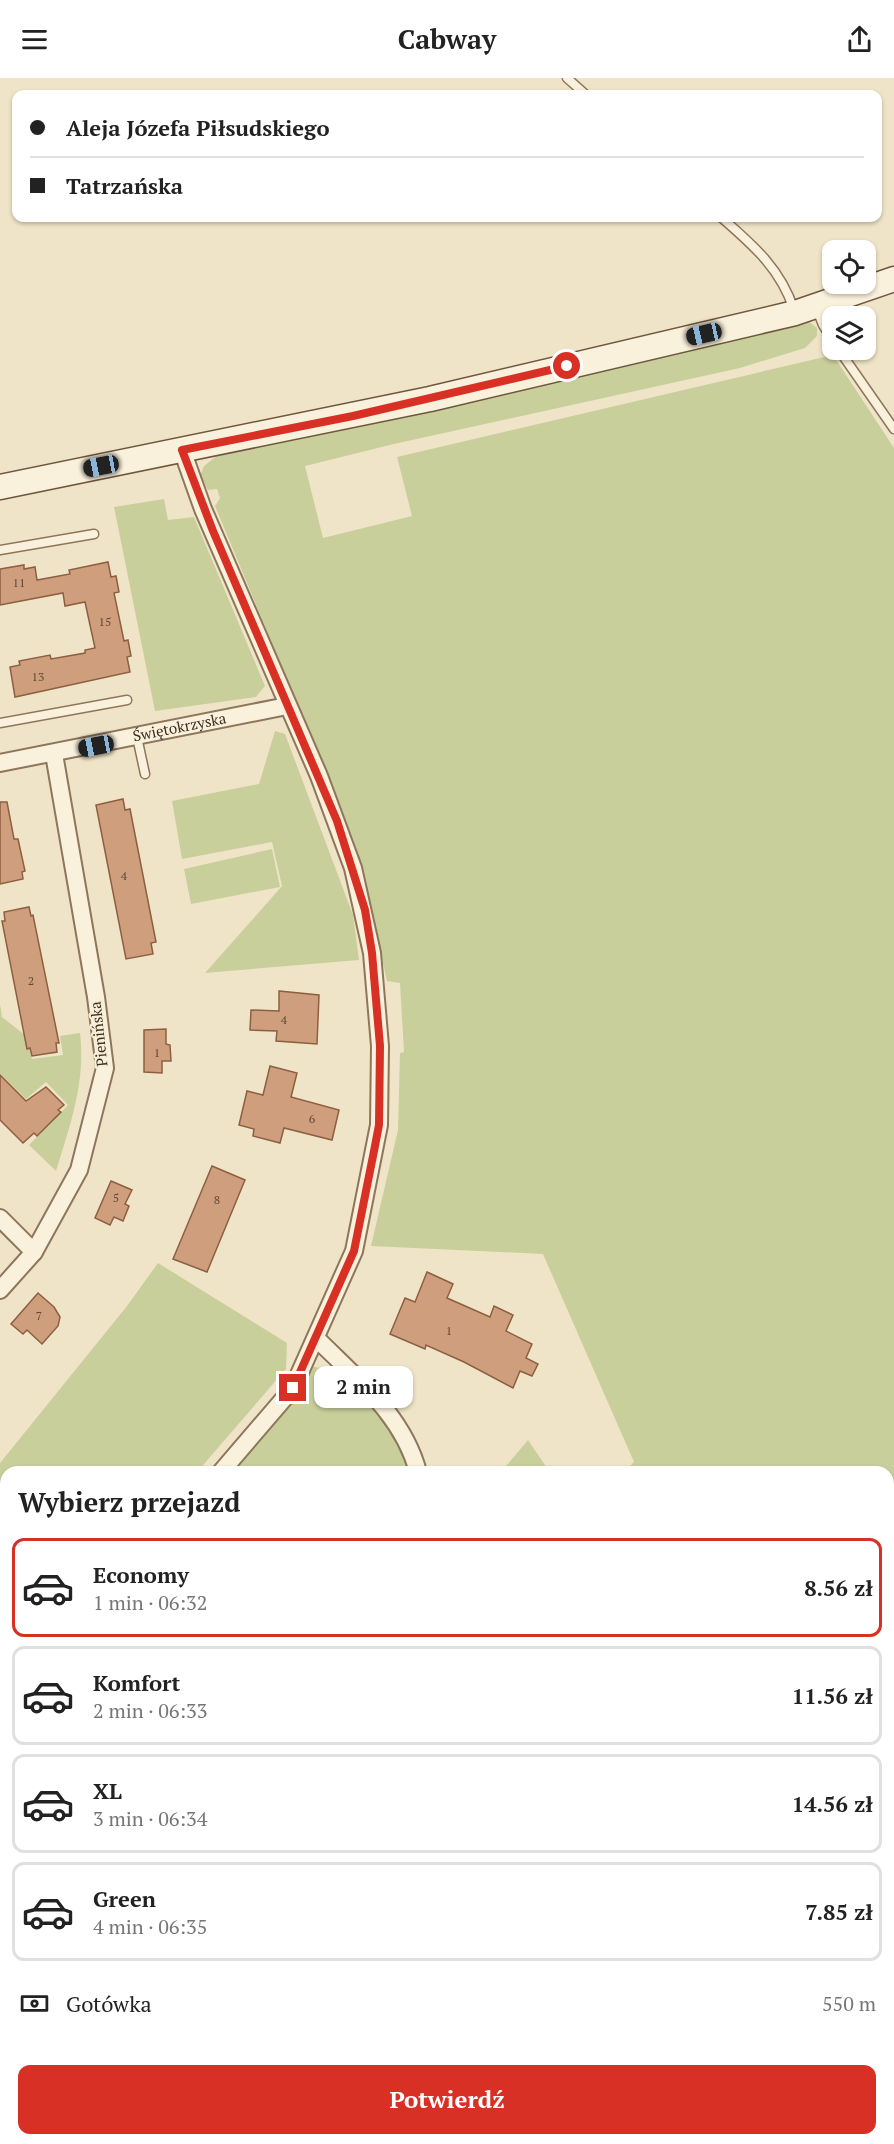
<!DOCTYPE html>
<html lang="pl">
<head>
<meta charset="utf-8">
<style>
	body { margin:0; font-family:"PT Serif",serif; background:#f2f2f2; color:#222; height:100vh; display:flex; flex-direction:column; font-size:22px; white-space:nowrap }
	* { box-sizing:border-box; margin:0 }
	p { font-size:20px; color:#767676 }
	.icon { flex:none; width:33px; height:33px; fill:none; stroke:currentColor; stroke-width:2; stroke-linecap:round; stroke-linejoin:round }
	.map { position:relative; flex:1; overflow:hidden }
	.drawer { position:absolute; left:0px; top:1388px; width:894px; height:680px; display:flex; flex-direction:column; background:#fff; border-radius:18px 18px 0 0; box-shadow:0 2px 4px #0004 }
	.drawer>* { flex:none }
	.guide { position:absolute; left:12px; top:12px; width:870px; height:132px; border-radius:12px; box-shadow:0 2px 4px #0004; display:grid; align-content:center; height:132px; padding:0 18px; background:#fff }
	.buttons { position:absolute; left:822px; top:162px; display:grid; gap:12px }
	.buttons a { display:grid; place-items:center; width:54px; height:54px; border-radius:12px; background:#fff; box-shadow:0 2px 4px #0004; font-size:30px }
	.end { position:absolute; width:27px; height:27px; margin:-14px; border:8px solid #d93025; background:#fff; box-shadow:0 0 0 3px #fff }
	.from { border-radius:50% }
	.bubble { position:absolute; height:42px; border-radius:12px; background:#fff; box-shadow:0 2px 4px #0004; font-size:20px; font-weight:700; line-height:42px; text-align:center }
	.car { position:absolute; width:18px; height:36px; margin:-18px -9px; border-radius:8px; box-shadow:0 0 4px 2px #0007; background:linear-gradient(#222 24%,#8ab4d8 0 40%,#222 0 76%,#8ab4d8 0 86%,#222 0) }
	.guide b { display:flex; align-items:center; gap:21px; height:57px; font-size:22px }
	.guide b+b { border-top:2px solid #e0e0e0 }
	.guide i { width:15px; height:15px; background:#222 }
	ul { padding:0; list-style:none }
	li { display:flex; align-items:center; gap:18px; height:99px; margin:0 12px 9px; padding:0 6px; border:3px solid #e0e0e0; border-radius:12px }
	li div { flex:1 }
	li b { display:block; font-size:22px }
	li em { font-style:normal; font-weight:700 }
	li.active { border-color:#d93025 }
	li>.icon { width:54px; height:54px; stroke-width:1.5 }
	h2 { padding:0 18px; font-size:27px; line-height:72px }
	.pay { display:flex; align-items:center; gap:15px; height:66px; padding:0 18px; font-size:22px }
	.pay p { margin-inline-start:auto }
	.cta { display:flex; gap:12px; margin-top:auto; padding:12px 18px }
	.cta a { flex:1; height:69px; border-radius:12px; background:#d93025; color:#fff; font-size:24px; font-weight:700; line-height:69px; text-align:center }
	header { display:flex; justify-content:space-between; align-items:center; height:78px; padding:0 18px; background:#fff; font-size:27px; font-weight:700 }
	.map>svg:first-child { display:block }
	.green { fill:#c9cf9b }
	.building { fill:#cf9f7d; stroke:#8d5f41; stroke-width:1.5 }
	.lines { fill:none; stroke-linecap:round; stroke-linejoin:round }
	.lane-casing { stroke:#8d765c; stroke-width:11 }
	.street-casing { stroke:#8d765c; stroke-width:20 }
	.secondary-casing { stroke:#6f573f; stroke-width:27 }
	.lane { stroke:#faf1dc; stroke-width:8 }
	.street { stroke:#faf1dc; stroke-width:16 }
	.secondary { stroke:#faf1dc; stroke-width:24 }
	.route { stroke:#d93025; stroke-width:8 }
	.labels { text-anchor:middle; stroke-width:4.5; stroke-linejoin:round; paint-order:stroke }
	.number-label { font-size:12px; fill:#624a37 }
	.street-label { font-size:15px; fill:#3d2e20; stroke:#f7eed8 }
</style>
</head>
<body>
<header><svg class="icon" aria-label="menu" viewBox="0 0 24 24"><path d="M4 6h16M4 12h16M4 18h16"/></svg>Cabway<svg class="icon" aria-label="share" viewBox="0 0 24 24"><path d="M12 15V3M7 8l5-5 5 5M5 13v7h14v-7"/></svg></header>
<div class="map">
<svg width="894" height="2066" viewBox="0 0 894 2066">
	<rect width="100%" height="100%" fill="#f0e4c8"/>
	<g class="green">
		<path d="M 807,242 L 817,250 L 817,258 L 805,270 L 740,290 L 394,366 L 305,388 L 323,460 L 412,438 L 397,379 L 833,277 L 894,370 L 894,2066 L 886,2066 L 882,2061 L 888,2061 L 888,1394 L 625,1393 L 634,1384 L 543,1176 L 371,1168 L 398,1052 L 400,975 L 404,974 L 400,905 L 387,903 L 363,798 L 320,681 L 215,428 L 220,420 L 217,411 L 208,412 L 200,398 L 204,388 L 218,377 L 296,362 L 740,261 Z"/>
		<path d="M 164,421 L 168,442 L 194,439 L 265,608 L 256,619 L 155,633 L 114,429 Z"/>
		<path d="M 275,653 L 285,656 L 353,837 L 359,882 L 205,895 L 282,808 L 272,764 L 182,781 L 172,723 L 259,706 Z"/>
		<path d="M 272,771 L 280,809 L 191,826 L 184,791 Z"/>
		<path d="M 0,926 L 2,939 L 25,957 L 32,981 L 63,977 L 60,958 L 80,955 C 86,1003 70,1048 56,1093 L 29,1067 L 68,1027 L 46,1004 L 26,1021 L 0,996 Z"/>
		<path d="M 158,1185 L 287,1265 L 286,1291 L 198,1393 L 6,1394 L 6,1453 L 0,1444 L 0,1385 L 127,1228 Z"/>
		<path d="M 312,1288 C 366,1300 389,1350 414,1394 L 231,1394 L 296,1316 Z"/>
		<path d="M 528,1362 L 549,1393 L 502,1393 Z"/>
		<path d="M 0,1460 L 6,1471 L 6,1620 L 0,1627 Z"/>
		<path d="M 6,1638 L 6,1886 L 0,1881 L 0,1644 Z"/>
		<path d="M 0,1905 L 6,1911 L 6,2061 L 164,2061 L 169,2066 L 0,2066 Z"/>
		<path d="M 187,2061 L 807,2061 L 807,2066 L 191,2066 Z"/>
	</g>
	<g class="building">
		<path d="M 108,484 L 111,499 L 116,498 L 119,514 L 114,515 L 124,563 L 128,562 L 131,578 L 127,579 L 130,594 L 15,619 L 10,589 L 20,587 L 19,583 L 50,577 L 51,581 L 85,575 L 85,572 L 95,570 L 85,524 L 65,528 L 63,515 L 0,527 L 0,491 L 24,487 L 24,491 L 35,489 L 37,502 L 70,496 L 69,492 Z"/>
		<path d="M 123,721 L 125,732 L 130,731 L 156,864 L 151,865 L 153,876 L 126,881 L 96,727 Z"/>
		<path d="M 0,724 L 7,724 L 14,761 L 18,761 L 25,793 L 22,794 L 23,801 L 0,806 Z"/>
		<path d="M 29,829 L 31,838 L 33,837 L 59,965 L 56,965 L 57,974 L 32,978 L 30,970 L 27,971 L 2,843 L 5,843 L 4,834 Z"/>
		<path d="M 279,913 L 319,917 L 317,966 L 276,963 L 277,953 L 250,952 L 251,932 L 279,933 Z"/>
		<path d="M 166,951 L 166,966 L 170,967 L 171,983 L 162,983 L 162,995 L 144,994 L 144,952 Z"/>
		<path d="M 270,988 L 297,995 L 291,1019 L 339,1032 L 332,1062 L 284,1050 L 280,1065 L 253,1058 L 254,1051 L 239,1047 L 247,1013 L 263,1017 Z"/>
		<path d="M 0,997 L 26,1023 L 46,1009 L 64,1027 L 58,1032 L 61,1034 L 37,1058 L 34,1055 L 23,1065 L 0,1042 Z"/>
		<path d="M 212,1088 L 245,1102 L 207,1194 L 173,1181 Z"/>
		<path d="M 111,1103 L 132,1112 L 125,1126 L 129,1128 L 123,1143 L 114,1139 L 110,1147 L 95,1140 Z"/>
		<path d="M 427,1194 L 453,1206 L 447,1220 L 490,1239 L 494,1228 L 513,1237 L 506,1253 L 532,1266 L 526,1280 L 538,1286 L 532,1298 L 520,1293 L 513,1310 L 464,1284 L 426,1267 L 425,1271 L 390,1256 L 405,1220 L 415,1224 Z"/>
		<path d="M 38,1215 L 54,1229 L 60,1239 L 58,1248 L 42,1266 L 27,1252 L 23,1256 L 11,1246 Z"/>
	</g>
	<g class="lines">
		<defs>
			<g id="lane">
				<path d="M 567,0 L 585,16"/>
				<path d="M 722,140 C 753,167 781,191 794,232"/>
				<path d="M 816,229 L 823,247 L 832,261"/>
				<path d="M 839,272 L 894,351"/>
				<path d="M 0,472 L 94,456"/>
				<path d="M 0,645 L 127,622"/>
				<path d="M 137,659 L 145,696"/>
			</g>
			<g id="street">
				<path d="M 182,372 L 203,431 L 319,698 L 353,790 L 372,875 L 380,968 L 379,1047 L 354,1173 L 293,1310 L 221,1394"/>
				<path id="s1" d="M 0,685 L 287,628"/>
				<path d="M 0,1140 L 34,1174"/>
				<path d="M 0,1212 L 34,1174 L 79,1092 L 105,990 L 96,919 L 54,676"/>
				<path d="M 316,1260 C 356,1300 403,1337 418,1394"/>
				<path d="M 875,2061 L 879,2066"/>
			</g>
			<path id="secondary" d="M 0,409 L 430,321 L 795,235 L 894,201"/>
		</defs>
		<use href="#lane" class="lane-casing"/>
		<use href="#street" class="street-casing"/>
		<use href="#secondary" class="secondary-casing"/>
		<use href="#lane" class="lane"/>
		<use href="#street" class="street"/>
		<use href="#secondary" class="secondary"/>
	</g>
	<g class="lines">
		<path class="route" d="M 293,1310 L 354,1173 L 374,1073 L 379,1047 L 380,968 L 372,875 L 365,832 L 337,743 L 213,453 L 182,372 L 353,338 L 567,288"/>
	</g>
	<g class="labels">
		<g class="number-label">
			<text x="19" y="509">11</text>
			<text x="105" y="548">15</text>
			<text x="38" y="603">13</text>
			<text x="124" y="802">4</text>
			<text x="31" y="907">2</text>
			<text x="284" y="946">4</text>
			<text x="157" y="979">1</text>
			<text x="312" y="1045">6</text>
			<text x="116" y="1124">5</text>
			<text x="217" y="1126">8</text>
			<text x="39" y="1242">7</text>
			<text x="449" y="1257">1</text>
		</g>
		<g class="street-label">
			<text dy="5" stroke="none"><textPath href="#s1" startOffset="183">Świętokrzyska</textPath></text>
			<text transform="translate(99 956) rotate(-96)" y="5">Pienińska</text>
		</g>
	</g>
</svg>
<div class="buttons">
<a><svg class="icon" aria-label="locate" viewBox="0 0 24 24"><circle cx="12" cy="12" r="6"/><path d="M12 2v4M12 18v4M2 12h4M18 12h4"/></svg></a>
<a><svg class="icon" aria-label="layers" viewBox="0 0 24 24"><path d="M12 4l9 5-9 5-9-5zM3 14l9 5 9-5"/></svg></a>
</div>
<i class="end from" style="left:567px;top:288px"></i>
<i class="end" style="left:293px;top:1310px"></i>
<div class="bubble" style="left:314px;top:1288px;width:99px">2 min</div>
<i class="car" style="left:704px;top:256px;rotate:257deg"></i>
<i class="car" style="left:101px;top:388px;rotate:259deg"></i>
<i class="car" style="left:96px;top:668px;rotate:259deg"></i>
<div class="guide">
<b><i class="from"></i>Aleja Józefa Piłsudskiego</b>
<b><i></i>Tatrzańska</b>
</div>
<section class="drawer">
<h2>Wybierz przejazd</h2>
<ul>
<li class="active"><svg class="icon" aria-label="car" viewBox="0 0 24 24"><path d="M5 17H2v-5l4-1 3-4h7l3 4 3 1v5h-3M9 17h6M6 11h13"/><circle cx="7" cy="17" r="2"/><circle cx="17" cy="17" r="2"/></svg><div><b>Economy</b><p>1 min · 06:32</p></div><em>8.56 zł</em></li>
<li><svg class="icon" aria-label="car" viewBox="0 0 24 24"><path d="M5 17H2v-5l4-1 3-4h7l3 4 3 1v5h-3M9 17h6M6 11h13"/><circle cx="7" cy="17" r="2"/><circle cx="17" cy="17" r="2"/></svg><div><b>Komfort</b><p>2 min · 06:33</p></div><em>11.56 zł</em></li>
<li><svg class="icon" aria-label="car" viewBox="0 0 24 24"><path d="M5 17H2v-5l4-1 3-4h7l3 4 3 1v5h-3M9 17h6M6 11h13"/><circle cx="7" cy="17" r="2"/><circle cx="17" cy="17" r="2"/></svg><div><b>XL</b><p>3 min · 06:34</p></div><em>14.56 zł</em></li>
<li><svg class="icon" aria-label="car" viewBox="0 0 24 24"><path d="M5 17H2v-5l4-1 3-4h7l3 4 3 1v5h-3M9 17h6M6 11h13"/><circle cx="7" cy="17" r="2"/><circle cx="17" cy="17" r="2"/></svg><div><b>Green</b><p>4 min · 06:35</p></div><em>7.85 zł</em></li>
</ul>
<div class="pay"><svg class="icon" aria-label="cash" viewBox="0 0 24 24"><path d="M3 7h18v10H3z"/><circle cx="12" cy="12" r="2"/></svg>Gotówka<p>550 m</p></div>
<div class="cta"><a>Potwierdź</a></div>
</section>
</div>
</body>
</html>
